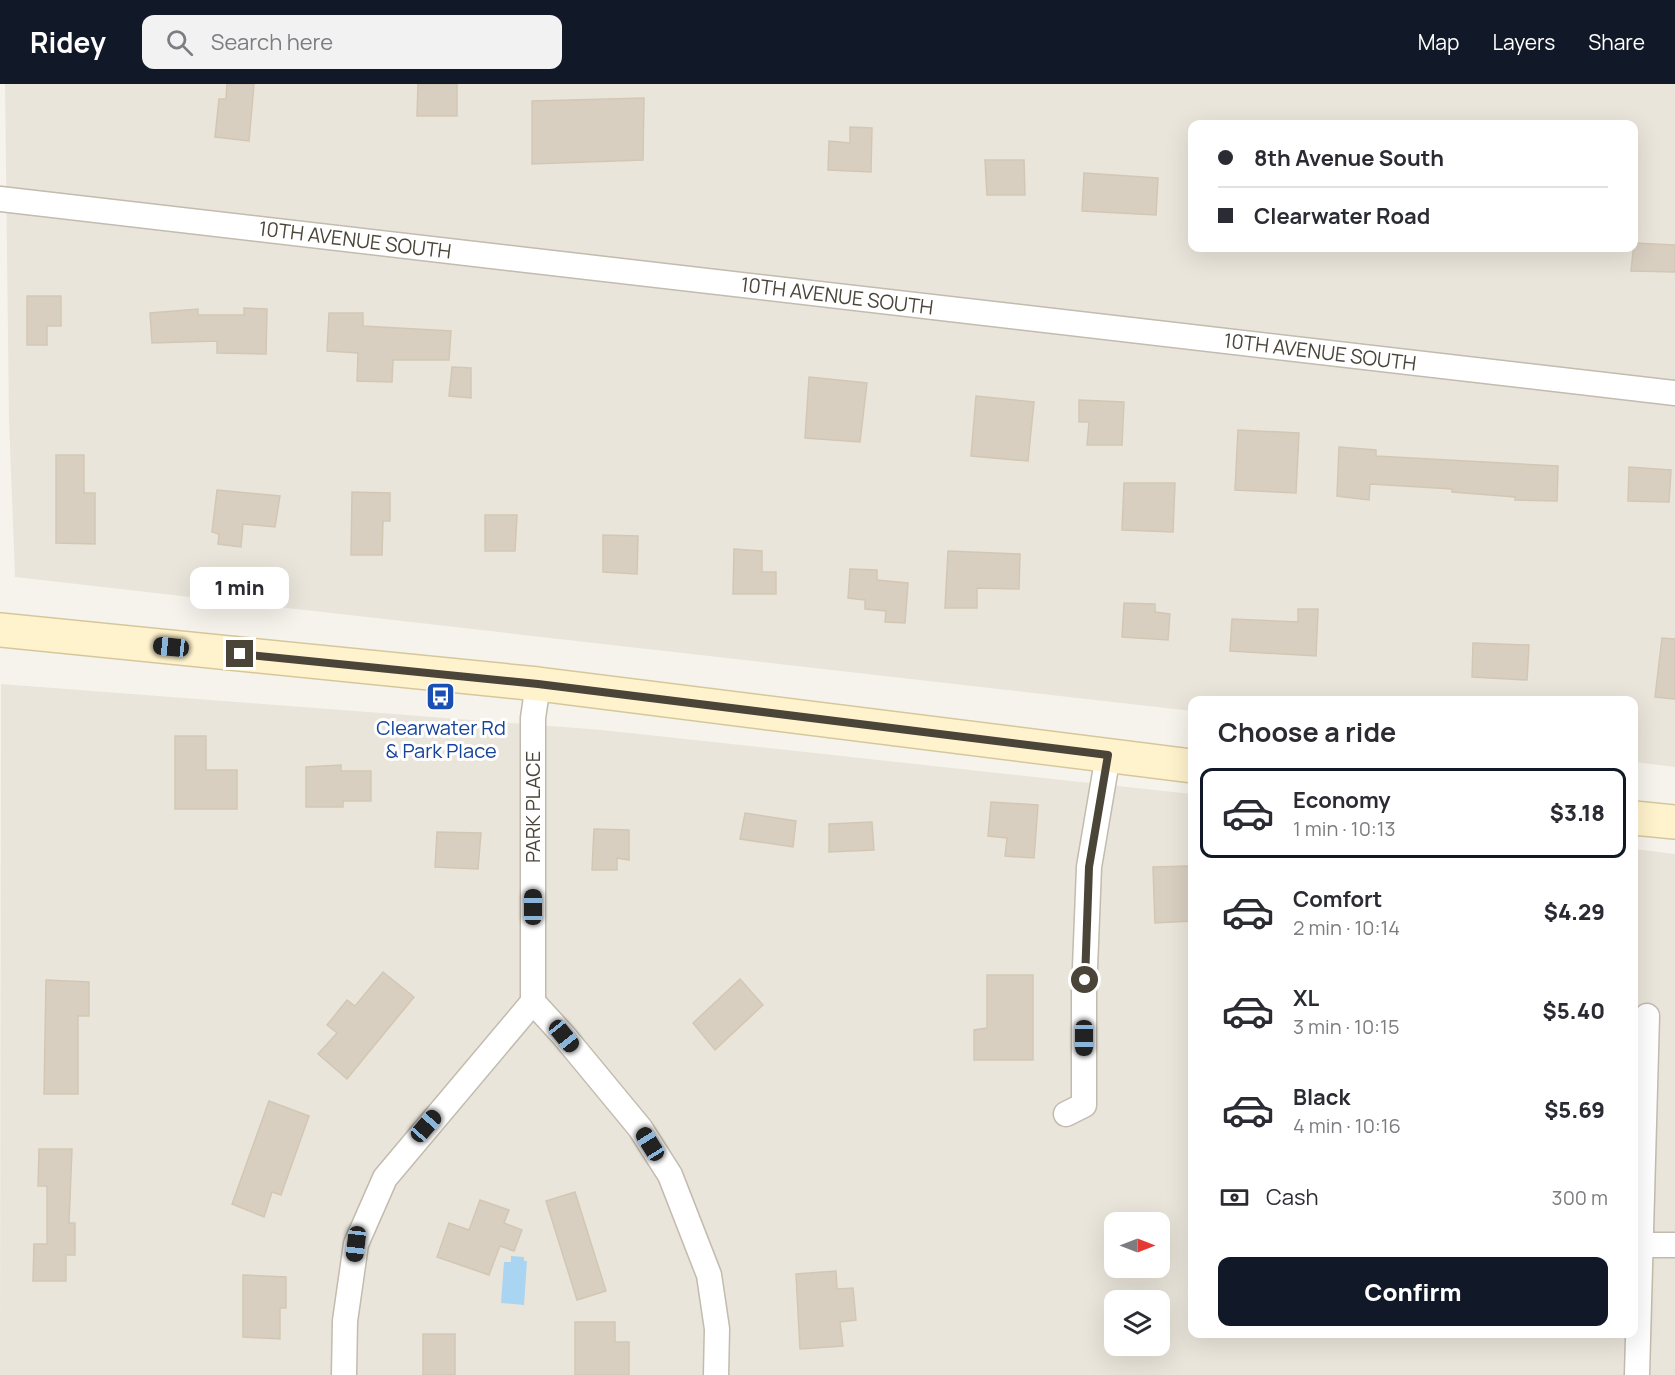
<!DOCTYPE html>
<html lang="en">
<head>
<meta charset="utf-8">
<style>
	body { margin:0; font-family:Manrope,sans-serif; background:#f2f2f3; color:#2b2b33; height:100vh; display:flex; flex-direction:column; font-size:22px; white-space:nowrap }
	* { box-sizing:border-box; margin:0 }
	p { font-size:20px; color:#7c7c81 }
	.icon { flex:none; width:33px; height:33px; fill:none; stroke:currentColor; stroke-width:2; stroke-linecap:round; stroke-linejoin:round }
	.map { position:relative; flex:1; overflow:hidden }
	.side { position:absolute; left:1188px; top:612px; width:450px; height:642px; display:flex; flex-direction:column; background:#fff; border-radius:12px; box-shadow:0 6px 24px #0002 }
	.side>* { flex:none }
	.banner { position:absolute; left:1188px; top:36px; width:450px; height:132px; border-radius:12px; box-shadow:0 6px 24px #0002; display:grid; align-content:center; height:132px; padding:0 30px; background:#fff }
	.needle { width:39px; rotate:90deg }
	.tools { position:absolute; left:1104px; top:1128px; display:grid; gap:12px }
	.tools a { display:grid; place-items:center; width:66px; height:66px; border-radius:12px; background:#fff; box-shadow:0 6px 24px #0002; font-size:30px }
	.end { position:absolute; width:27px; height:27px; margin:-14px; border:8px solid #4b4439; background:#fff; box-shadow:0 0 0 3px #fff }
	.from { border-radius:50% }
	.bubble { position:absolute; height:42px; border-radius:12px; background:#fff; box-shadow:0 6px 24px #0002; font-size:20px; font-weight:800; line-height:42px; text-align:center }
	.car { position:absolute; width:18px; height:36px; margin:-18px -9px; border-radius:8px; box-shadow:0 0 4px 2px #0007; background:linear-gradient(#222 24%,#8ab4d8 0 40%,#222 0 76%,#8ab4d8 0 86%,#222 0) }
	.banner b { display:flex; align-items:center; gap:21px; height:57px; font-size:22px }
	.banner b+b { border-top:2px solid #e1e1e2 }
	.banner i { width:15px; height:15px; background:#2b2b33 }
	ul { padding:0; list-style:none }
	li { display:flex; align-items:center; gap:18px; height:90px; margin:0 12px 9px; padding:0 18px; border:3px solid transparent; border-radius:12px }
	li div { flex:1 }
	li b { display:block; font-size:22px }
	li em { font-style:normal; font-weight:800 }
	li.on { border-color:#111827 }
	li>.icon { width:54px; height:54px; stroke-width:1.5 }
	h2 { padding:0 30px; font-size:27px; line-height:72px }
	.pay { display:flex; align-items:center; gap:15px; height:66px; padding:0 30px; font-size:22px }
	.pay p { margin-inline-start:auto }
	.primary-button { display:flex; gap:12px; margin-top:auto; padding:12px 30px }
	.primary-button a { flex:1; height:69px; border-radius:12px; background:#111827; color:#fff; font-size:24px; font-weight:800; line-height:69px; text-align:center }
	header { display:flex; align-items:center; gap:36px; box-sizing:border-box; height:84px; padding:0 30px; background:#111827; color:#fff }
	header strong { font-size:28px }
	nav { display:flex; gap:33px; margin-inline-start:auto; font-size:21px }
	.search { width:420px; height:54px; background:#f2f2f3; display:flex; align-items:center; gap:15px; box-sizing:border-box; padding:0 21px; border-radius:12px; color:#7c7c81; font-size:22px }
	.map>svg:first-child { display:block }
	.residential { fill:#eae5da; fill-rule:evenodd }
	.water { fill:#a9d4f2 }
	.building { fill:#d8cfc1; stroke:#d3c7b4; stroke-width:1.5 }
	.lines { fill:none; stroke-linecap:round; stroke-linejoin:round }
	.street-casing { stroke:#c2bbae; stroke-width:27 }
	.secondary-casing { stroke:#d6c79b; stroke-width:36 }
	.street { stroke:#fff; stroke-width:24 }
	.secondary { stroke:#fff3cd; stroke-width:33 }
	.route { stroke:#4b4439; stroke-width:8 }
	.labels { text-anchor:middle; stroke-width:6; stroke-linejoin:round; paint-order:stroke }
	.street-label { font-size:20px; fill:#4b4439; stroke:#fff }
	.transit-label { font-size:20px; fill:#164399; stroke:#fff }
</style>
</head>
<body>
<header>
<strong>Ridey</strong>
<div class="search"><svg class="icon" aria-label="search" viewBox="0 0 24 24"><circle cx="10" cy="10" r="6"/><path d="M15 15l6 6"/></svg>Search here</div>
<nav><a>Map</a><a>Layers</a><a>Share</a></nav>
</header>
<div class="map">
<svg width="1675" height="1291" viewBox="0 0 1675 1291">
	<rect width="100%" height="100%" fill="#f6f3ec"/>
	<g class="residential">
		<path d="M 5,0 L 1675,0 L 1675,683 L 1634,678 L 1634,616 L 1192,616 L 1192,627 L 15,493 L 9,336 ZM 1192,40 L 1634,40 L 1634,164 L 1192,164 Z"/>
		<path d="M 1,600 L 602,646 L 1192,710 L 1192,1250 L 1634,1250 L 1634,765 L 1675,770 L 1675,1291 L 0,1291 ZM 1114,1138 L 1160,1138 L 1160,1184 L 1114,1184 ZM 1114,1216 L 1160,1216 L 1160,1262 L 1114,1262 Z"/>
	</g>
	<path class="water" d="M 511,1172 L 524,1173 L 524,1177 L 527,1177 L 524,1221 L 501,1219 L 504,1178 L 511,1178 Z"/>
	<g class="building">
		<path d="M 227,0 L 254,0 L 249,57 L 215,53 L 219,15 L 226,15 Z"/>
		<path d="M 418,0 L 457,0 L 457,32 L 417,32 Z"/>
		<path d="M 644,14 L 643,76 L 532,80 L 532,17 Z"/>
		<path d="M 850,43 L 872,44 L 871,88 L 828,86 L 829,57 L 850,59 Z"/>
		<path d="M 985,76 L 1024,76 L 1025,111 L 987,111 Z"/>
		<path d="M 1084,89 L 1158,94 L 1156,131 L 1082,127 Z"/>
		<path d="M 1634,159 L 1675,161 L 1675,188 L 1631,187 Z"/>
		<path d="M 27,212 L 61,212 L 61,242 L 47,242 L 47,261 L 27,261 Z"/>
		<path d="M 244,224 L 267,225 L 266,270 L 217,269 L 217,257 L 152,259 L 150,229 L 198,225 L 198,231 L 244,231 Z"/>
		<path d="M 329,229 L 363,229 L 363,242 L 451,247 L 449,276 L 393,276 L 392,298 L 357,297 L 358,269 L 327,267 Z"/>
		<path d="M 452,283 L 471,284 L 471,314 L 449,312 Z"/>
		<path d="M 809,293 L 867,299 L 860,358 L 805,354 Z"/>
		<path d="M 976,312 L 1034,318 L 1028,377 L 971,372 Z"/>
		<path d="M 1079,316 L 1124,318 L 1122,361 L 1087,361 L 1089,338 L 1079,338 Z"/>
		<path d="M 1238,346 L 1299,349 L 1296,409 L 1235,406 Z"/>
		<path d="M 1339,363 L 1376,366 L 1376,372 L 1558,382 L 1557,417 L 1515,416 L 1515,413 L 1452,408 L 1452,405 L 1370,400 L 1369,416 L 1337,412 Z"/>
		<path d="M 56,371 L 84,371 L 84,409 L 95,409 L 95,460 L 56,459 Z"/>
		<path d="M 1629,383 L 1671,386 L 1669,418 L 1628,417 Z"/>
		<path d="M 1124,399 L 1175,399 L 1173,448 L 1122,446 Z"/>
		<path d="M 217,406 L 280,412 L 275,443 L 243,440 L 241,463 L 218,460 L 219,450 L 212,448 Z"/>
		<path d="M 352,408 L 390,409 L 390,437 L 383,437 L 382,471 L 351,471 Z"/>
		<path d="M 485,431 L 517,431 L 515,467 L 485,467 Z"/>
		<path d="M 603,451 L 638,452 L 637,490 L 603,488 Z"/>
		<path d="M 734,465 L 762,467 L 762,488 L 776,488 L 776,510 L 733,510 Z"/>
		<path d="M 948,467 L 1020,470 L 1019,505 L 977,504 L 977,524 L 945,524 Z"/>
		<path d="M 850,485 L 877,486 L 877,496 L 908,499 L 905,539 L 885,538 L 886,527 L 865,525 L 865,516 L 848,514 Z"/>
		<path d="M 1124,519 L 1155,520 L 1155,528 L 1170,530 L 1168,556 L 1122,553 Z"/>
		<path d="M 1298,525 L 1318,525 L 1316,572 L 1230,567 L 1232,535 L 1298,538 Z"/>
		<path d="M 1662,554 L 1675,555 L 1675,615 L 1655,613 Z"/>
		<path d="M 1473,559 L 1529,561 L 1527,596 L 1472,593 Z"/>
		<path d="M 175,652 L 206,652 L 206,686 L 237,686 L 237,725 L 175,725 Z"/>
		<path d="M 341,681 L 341,687 L 371,687 L 371,717 L 343,717 L 343,723 L 306,723 L 306,683 Z"/>
		<path d="M 991,718 L 1038,721 L 1034,774 L 1005,772 L 1007,754 L 988,752 Z"/>
		<path d="M 745,729 L 796,737 L 793,763 L 740,755 Z"/>
		<path d="M 872,738 L 874,766 L 829,768 L 829,740 Z"/>
		<path d="M 594,745 L 629,746 L 629,776 L 617,774 L 617,786 L 592,786 Z"/>
		<path d="M 437,748 L 481,749 L 478,785 L 435,783 Z"/>
		<path d="M 1189,782 L 1191,837 L 1155,839 L 1153,783 Z"/>
		<path d="M 383,888 L 414,913 L 347,995 L 318,970 L 337,949 L 327,941 L 347,916 L 355,922 Z"/>
		<path d="M 987,891 L 1033,891 L 1033,976 L 974,976 L 974,946 L 987,944 Z"/>
		<path d="M 740,895 L 763,921 L 715,966 L 693,939 Z"/>
		<path d="M 46,896 L 89,898 L 89,932 L 78,932 L 78,1010 L 44,1010 Z"/>
		<path d="M 269,1017 L 309,1032 L 281,1111 L 272,1108 L 264,1133 L 232,1120 Z"/>
		<path d="M 39,1065 L 72,1065 L 69,1139 L 75,1139 L 75,1171 L 66,1171 L 66,1197 L 33,1197 L 34,1160 L 47,1160 L 47,1102 L 38,1102 Z"/>
		<path d="M 575,1108 L 606,1207 L 577,1216 L 546,1117 Z"/>
		<path d="M 480,1116 L 509,1126 L 504,1139 L 522,1146 L 514,1167 L 500,1162 L 489,1191 L 437,1173 L 449,1139 L 469,1146 Z"/>
		<path d="M 836,1187 L 837,1205 L 853,1204 L 856,1236 L 840,1238 L 843,1262 L 800,1265 L 796,1190 Z"/>
		<path d="M 243,1191 L 286,1193 L 286,1224 L 280,1224 L 280,1255 L 243,1253 Z"/>
		<path d="M 575,1238 L 615,1238 L 615,1258 L 629,1258 L 629,1291 L 575,1291 Z"/>
		<rect x="423" y="1250" width="32" height="41"/>
	</g>
	<g class="lines">
		<defs>
			<g id="street">
				<path d="M 0,115 L 1675,309"/>
				<path d="M 533,918 L 564,952 L 640,1044 L 670,1091 L 709,1191 L 717,1245 L 716,1291"/>
				<path d="M 533,918 L 533,634 L 538,600"/>
				<path d="M 1066,1030 L 1084,1021 L 1084,909 L 1089,783 L 1108,671"/>
				<path d="M 1640,1161 L 1675,1161"/>
				<path d="M 344,1291 L 345,1237 L 356,1160 L 385,1094 L 533,918"/>
				<path d="M 1637,1291 L 1647,932"/>
			</g>
			<g id="secondary">
				<path d="M 0,546 L 538,600 L 1192,682"/>
				<path d="M 1634,734 L 1675,738"/>
			</g>
		</defs>
		<use href="#street" class="street-casing"/>
		<use href="#secondary" class="secondary-casing"/>
		<use href="#street" class="street"/>
		<use href="#secondary" class="secondary"/>
	</g>
	<g class="lines">
		<path class="route" d="M 240,570 L 538,600 L 1108,671 L 1089,783 L 1085,896"/>
	</g>
	<defs>
		<symbol id="bus-square" viewBox="-11 -11 22 22"><rect x="-9" y="-9" width="18" height="18" rx="4" fill="#1a4fb4" stroke="#fff"/><path d="M-5-6H5V4H4V6H2V4H-2V6H-4V4H-5ZM-3.5-4V0h7V-4ZM-3.5 1.2v1.5H-2V1.2ZM2 1.2v1.5H3.5V1.2Z" fill="#fff"/></symbol>
	</defs>
	<g fill-rule="evenodd">
		<use href="#bus-square" x="424" y="596" width="33" height="33"/>
	</g>
	<g class="labels">
		<g class="street-label">
			<text transform="translate(355 156) rotate(7)" y="7">10TH AVENUE SOUTH</text>
			<text transform="translate(837 212) rotate(7)" y="7">10TH AVENUE SOUTH</text>
			<text transform="translate(1320 268) rotate(7)" y="7">10TH AVENUE SOUTH</text>
			<text transform="translate(533 723) rotate(-90)" y="7">PARK PLACE</text>
		</g>
		<g class="transit-label">
			<text x="441" y="651">Clearwater Rd<tspan x="441" dy="23">&amp; Park Place</tspan></text>
		</g>
	</g>
</svg>
<div class="tools">
<a><svg class="needle" viewBox="-14 -14 28 28"><path d="M0-13l5 13h-10z" fill="#e53935"/><path d="M0 13l5-13h-10z" fill="#7c7c81"/></svg></a>
<a><svg class="icon" aria-label="layers" viewBox="0 0 24 24"><path d="M12 4l9 5-9 5-9-5zM3 14l9 5 9-5"/></svg></a>
</div>
<i class="end from" style="left:1085px;top:896px"></i>
<i class="end" style="left:240px;top:570px"></i>
<div class="bubble" style="left:190px;top:483px;width:99px">1 min</div>
<i class="car" style="left:171px;top:563px;rotate:276deg"></i>
<i class="car" style="left:533px;top:823px;rotate:0deg"></i>
<i class="car" style="left:564px;top:952px;rotate:141deg"></i>
<i class="car" style="left:1084px;top:954px;rotate:180deg"></i>
<i class="car" style="left:426px;top:1042px;rotate:41deg"></i>
<i class="car" style="left:650px;top:1060px;rotate:328deg"></i>
<i class="car" style="left:356px;top:1160px;rotate:187deg"></i>
<div class="banner">
<b><i class="from"></i>8th Avenue South</b>
<b><i></i>Clearwater Road</b>
</div>
<section class="side">
<h2>Choose a ride</h2>
<ul>
<li class="on"><svg class="icon" aria-label="car" viewBox="0 0 24 24"><path d="M5 17H2v-5l4-1 3-4h7l3 4 3 1v5h-3M9 17h6M6 11h13"/><circle cx="7" cy="17" r="2"/><circle cx="17" cy="17" r="2"/></svg><div><b>Economy</b><p>1 min · 10:13</p></div><em>$3.18</em></li>
<li><svg class="icon" aria-label="car" viewBox="0 0 24 24"><path d="M5 17H2v-5l4-1 3-4h7l3 4 3 1v5h-3M9 17h6M6 11h13"/><circle cx="7" cy="17" r="2"/><circle cx="17" cy="17" r="2"/></svg><div><b>Comfort</b><p>2 min · 10:14</p></div><em>$4.29</em></li>
<li><svg class="icon" aria-label="car" viewBox="0 0 24 24"><path d="M5 17H2v-5l4-1 3-4h7l3 4 3 1v5h-3M9 17h6M6 11h13"/><circle cx="7" cy="17" r="2"/><circle cx="17" cy="17" r="2"/></svg><div><b>XL</b><p>3 min · 10:15</p></div><em>$5.40</em></li>
<li><svg class="icon" aria-label="car" viewBox="0 0 24 24"><path d="M5 17H2v-5l4-1 3-4h7l3 4 3 1v5h-3M9 17h6M6 11h13"/><circle cx="7" cy="17" r="2"/><circle cx="17" cy="17" r="2"/></svg><div><b>Black</b><p>4 min · 10:16</p></div><em>$5.69</em></li>
</ul>
<div class="pay"><svg class="icon" aria-label="cash" viewBox="0 0 24 24"><path d="M3 7h18v10H3z"/><circle cx="12" cy="12" r="2"/></svg>Cash<p>300 m</p></div>
<div class="primary-button"><a>Confirm</a></div>
</section>
</div>
</body>
</html>
